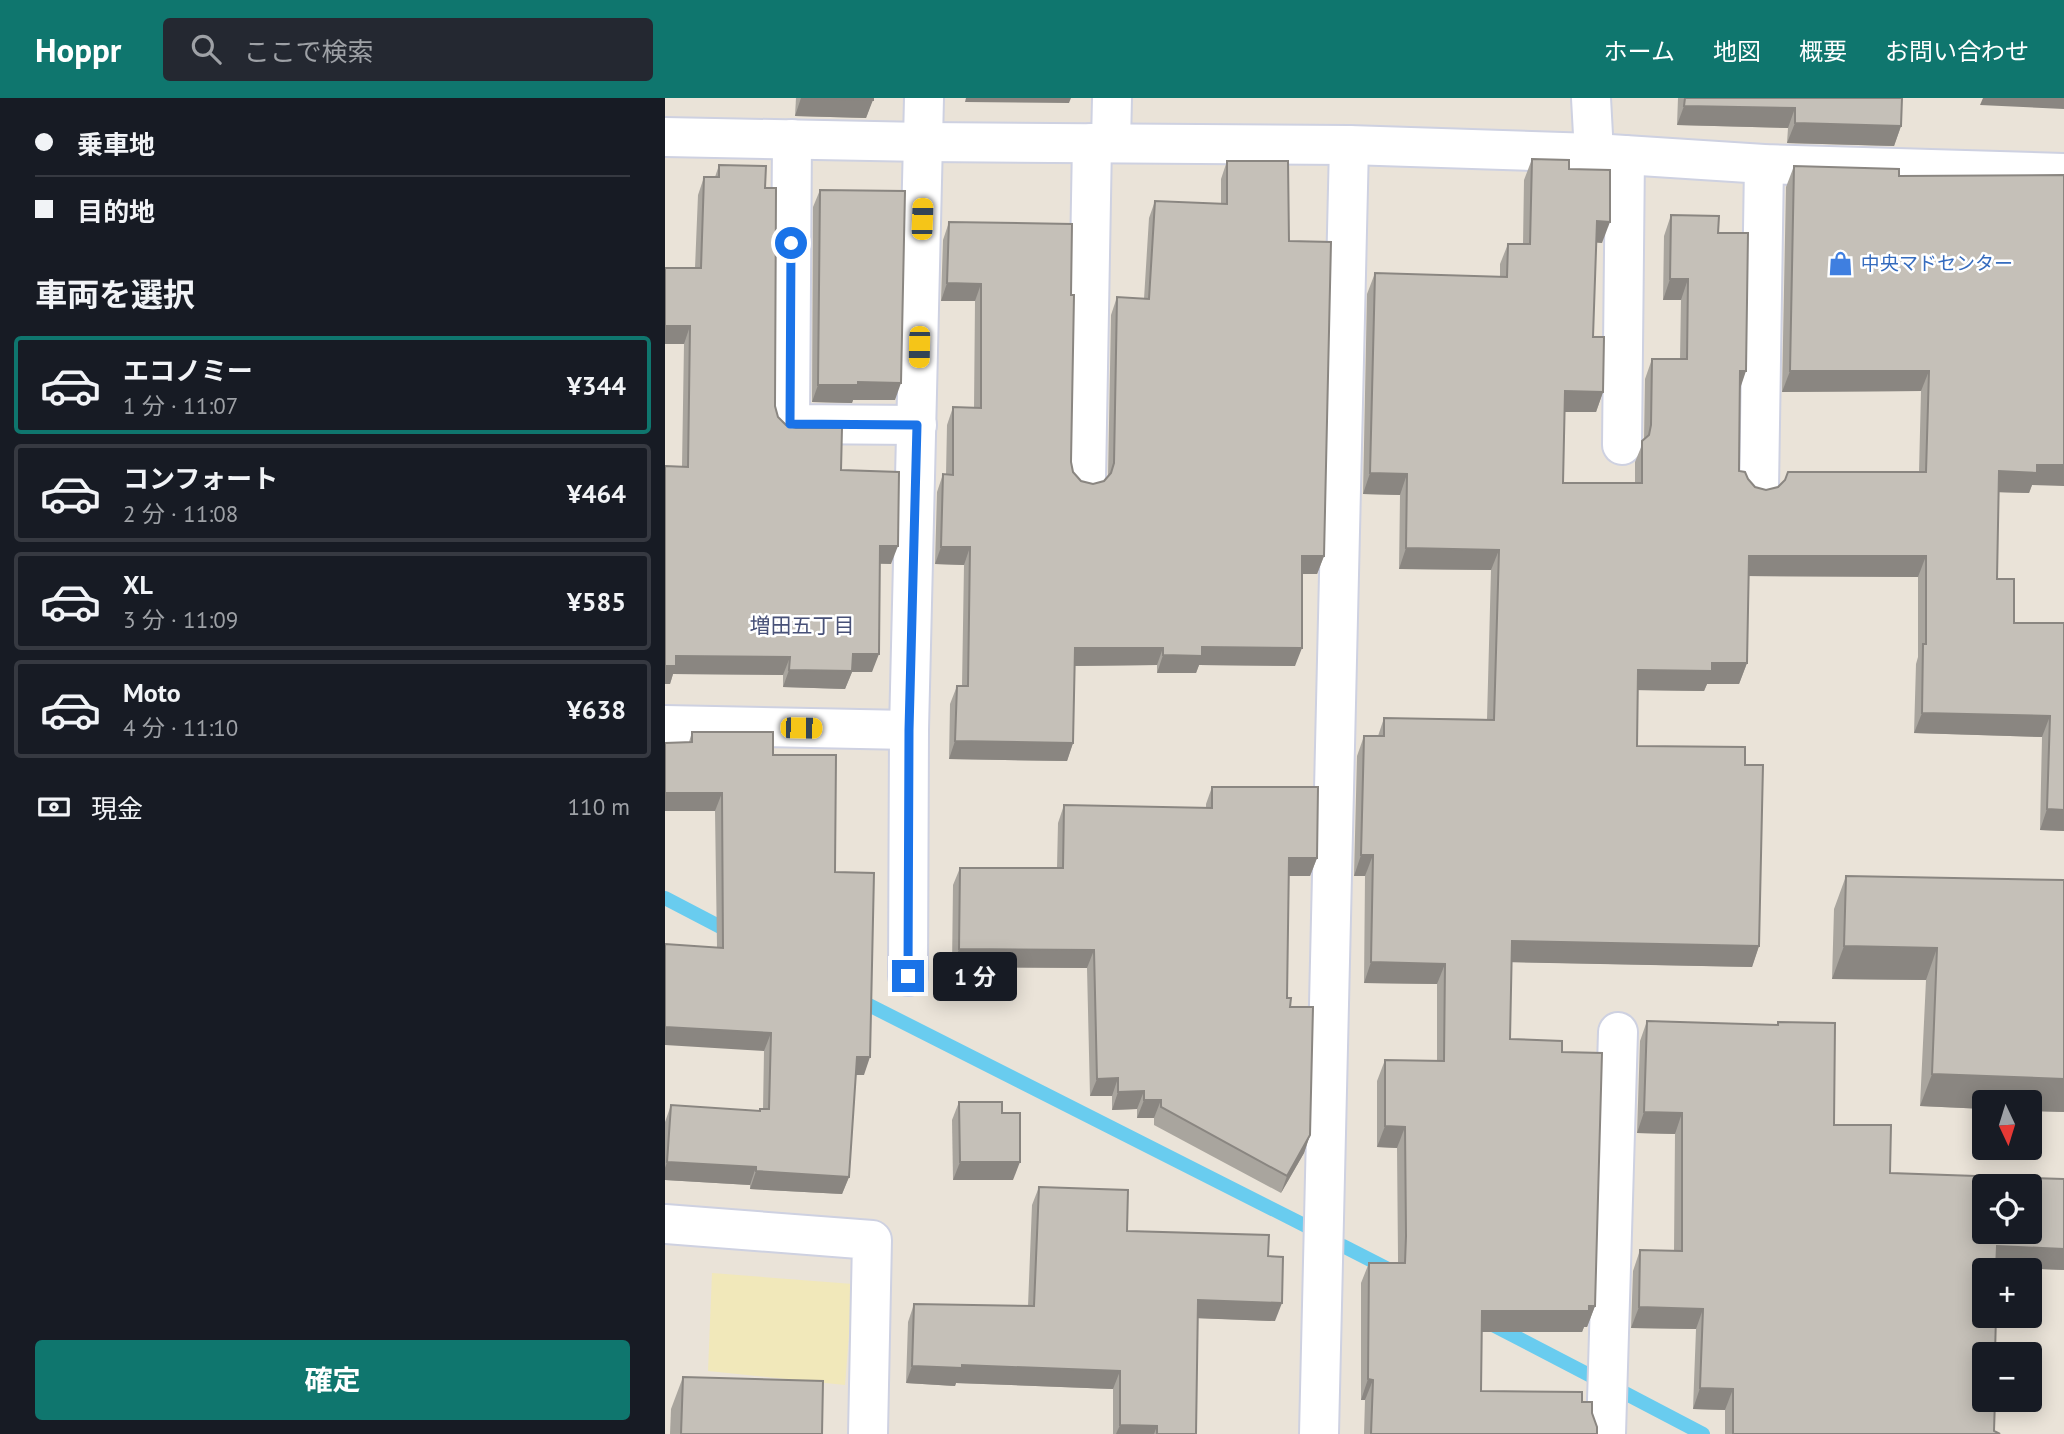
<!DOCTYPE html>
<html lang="ja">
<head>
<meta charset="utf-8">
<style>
	body { margin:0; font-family:"PT Sans","Noto Sans JP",sans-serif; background:#242831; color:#f1f3f6; height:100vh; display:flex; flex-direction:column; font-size:26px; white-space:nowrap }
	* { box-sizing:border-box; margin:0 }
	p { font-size:23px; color:#9ea1a6 }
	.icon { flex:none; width:38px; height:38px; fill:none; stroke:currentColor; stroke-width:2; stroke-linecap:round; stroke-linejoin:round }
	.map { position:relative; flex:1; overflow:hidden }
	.details { display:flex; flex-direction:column; background:#171b24; width:665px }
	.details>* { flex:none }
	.hud { display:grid; align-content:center; height:154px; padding:0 35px; background:#171b24 }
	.needle { width:46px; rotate:176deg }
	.fabs { position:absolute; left:1307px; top:992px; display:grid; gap:14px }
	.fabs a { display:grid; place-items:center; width:70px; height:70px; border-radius:7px; background:#171b24; box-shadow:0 4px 18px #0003; font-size:35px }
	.end { position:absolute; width:32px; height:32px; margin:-16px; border:9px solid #1a73e8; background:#fff; box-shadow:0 0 0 4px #fff }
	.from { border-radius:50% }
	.bubble { position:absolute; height:49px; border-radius:7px; background:#171b24; box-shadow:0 4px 18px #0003; font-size:23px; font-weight:700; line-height:49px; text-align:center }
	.car { position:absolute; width:21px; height:42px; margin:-21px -10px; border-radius:9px; box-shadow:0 0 5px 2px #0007; background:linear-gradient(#f5c518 24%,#345 0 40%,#f5c518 0 76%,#345 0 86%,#f5c518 0) }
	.hud b { display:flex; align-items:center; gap:24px; height:66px; font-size:26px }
	.hud b+b { border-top:2px solid #363941 }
	.hud i { width:18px; height:18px; background:#f1f3f6 }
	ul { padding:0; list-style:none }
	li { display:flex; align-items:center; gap:21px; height:98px; margin:0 14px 10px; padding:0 21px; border:4px solid #363941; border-radius:7px }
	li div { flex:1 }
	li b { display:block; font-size:26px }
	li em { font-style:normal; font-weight:700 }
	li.selected { border-color:#0f766e }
	li>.icon { width:63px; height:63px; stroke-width:1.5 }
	h2 { padding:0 35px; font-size:32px; line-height:84px }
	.pay { display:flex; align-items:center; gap:18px; height:77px; padding:0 35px; font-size:26px }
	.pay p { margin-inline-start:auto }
	.action { display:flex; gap:14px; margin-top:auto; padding:14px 35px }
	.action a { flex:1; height:80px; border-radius:7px; background:#0f766e; color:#fff; font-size:28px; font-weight:700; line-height:80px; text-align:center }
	header { display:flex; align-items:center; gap:42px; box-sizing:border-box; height:98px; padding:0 35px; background:#0f766e; color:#fff }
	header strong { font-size:33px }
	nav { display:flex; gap:38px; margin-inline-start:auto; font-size:24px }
	.search { width:490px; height:63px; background:#242831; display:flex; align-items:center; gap:18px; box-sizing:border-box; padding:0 24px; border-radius:7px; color:#9ea1a6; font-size:26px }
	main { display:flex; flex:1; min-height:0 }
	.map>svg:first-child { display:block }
	.sand { fill:#f1e8ba }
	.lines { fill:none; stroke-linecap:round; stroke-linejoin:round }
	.stream { stroke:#69ccef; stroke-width:14 }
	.minor-casing { stroke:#ced1e1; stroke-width:42 }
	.minor { stroke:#fff; stroke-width:38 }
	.wall { fill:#a9a59e }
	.shaded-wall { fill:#8a8681 }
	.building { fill:#c5c0b8; stroke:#8a8681; stroke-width:2; fill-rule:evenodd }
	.route { stroke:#1a73e8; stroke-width:9 }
	.labels { text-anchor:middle; stroke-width:5; stroke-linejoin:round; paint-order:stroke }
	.shop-label { font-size:19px; fill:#366cbe; stroke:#fff; text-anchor:start }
	.neighbourhood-label { font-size:21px; fill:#485178; stroke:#fff }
</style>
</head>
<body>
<header>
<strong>Hoppr</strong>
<div class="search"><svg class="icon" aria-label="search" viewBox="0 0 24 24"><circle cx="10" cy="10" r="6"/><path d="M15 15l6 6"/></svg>ここで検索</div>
<nav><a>ホーム</a><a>地図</a><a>概要</a><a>お問い合わせ</a></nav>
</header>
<main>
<section class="details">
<div class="hud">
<b><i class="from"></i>乗車地</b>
<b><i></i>目的地</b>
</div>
<h2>車両を選択</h2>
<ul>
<li class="selected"><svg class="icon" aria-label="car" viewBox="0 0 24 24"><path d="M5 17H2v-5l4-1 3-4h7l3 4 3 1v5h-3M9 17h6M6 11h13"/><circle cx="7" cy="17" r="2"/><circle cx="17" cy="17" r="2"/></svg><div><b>エコノミー</b><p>1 分 · 11:07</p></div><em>¥344</em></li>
<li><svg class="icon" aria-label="car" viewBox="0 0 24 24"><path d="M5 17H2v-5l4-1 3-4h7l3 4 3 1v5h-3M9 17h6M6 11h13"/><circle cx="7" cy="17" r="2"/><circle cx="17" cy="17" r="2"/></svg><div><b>コンフォート</b><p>2 分 · 11:08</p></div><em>¥464</em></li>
<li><svg class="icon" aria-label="car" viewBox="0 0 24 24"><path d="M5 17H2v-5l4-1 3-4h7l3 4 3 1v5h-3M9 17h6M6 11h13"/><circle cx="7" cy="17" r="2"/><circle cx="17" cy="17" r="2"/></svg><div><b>XL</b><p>3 分 · 11:09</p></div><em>¥585</em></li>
<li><svg class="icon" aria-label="car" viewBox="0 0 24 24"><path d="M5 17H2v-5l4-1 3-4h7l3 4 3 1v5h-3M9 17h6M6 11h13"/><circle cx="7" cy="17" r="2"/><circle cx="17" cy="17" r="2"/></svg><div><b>Moto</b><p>4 分 · 11:10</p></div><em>¥638</em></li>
</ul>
<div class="pay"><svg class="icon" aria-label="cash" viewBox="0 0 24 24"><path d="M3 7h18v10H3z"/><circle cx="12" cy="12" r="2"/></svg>現金<p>110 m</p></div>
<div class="action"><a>確定</a></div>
</section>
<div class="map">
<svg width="1399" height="1336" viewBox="0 0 1399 1336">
	<rect width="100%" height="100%" fill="#eae3d8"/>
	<path class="sand" d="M 47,1175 L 188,1186 L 180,1287 L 43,1273 Z"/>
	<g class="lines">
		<g class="stream">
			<path d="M 0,800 L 67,835"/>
			<path d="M 190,900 L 645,1130"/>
			<path d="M 678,1148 L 725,1172"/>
			<path d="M 826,1226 L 928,1279"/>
			<path d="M 954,1292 L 1038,1336"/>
		</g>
		<defs>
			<g id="minor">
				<path d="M 926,0 L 929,55"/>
				<path d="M 0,39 L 259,44 L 684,47 L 929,55 L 1099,66 L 1399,75"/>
				<path d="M 127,41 L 125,326 L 252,327"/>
				<path d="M 446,45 L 447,0"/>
				<path d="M 957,347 L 960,57"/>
				<path d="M 421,382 L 427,45"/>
				<path d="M 1094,391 L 1099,66"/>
				<path d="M 0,627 L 244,632"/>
				<path d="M 243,878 L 244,632 L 259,0"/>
				<path d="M 0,1126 L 207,1142 L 203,1336"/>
				<path d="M 654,1336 L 684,47"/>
				<path d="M 941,1336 L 953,934"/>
			</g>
		</defs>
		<use href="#minor" class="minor-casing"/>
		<use href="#minor" class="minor"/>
	</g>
	<g class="wall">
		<path d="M 131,0 L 208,0 L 201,20 L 130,18 Z"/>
		<path d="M 1013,0 L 1237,0 L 1236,28 L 1229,48 L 1122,45 L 1123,30 L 1012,27 Z"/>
		<path d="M 867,61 L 904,71 L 937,145 L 931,144 L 928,239 L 938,294 L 931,314 L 899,314 L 898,385 L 970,385 L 970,364 L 979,342 L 980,281 L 987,261 L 1015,261 L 1016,202 L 998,202 L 999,138 L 1006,117 L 1053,135 L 1075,291 L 1074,373 L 1090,389 L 1101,392 L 1254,374 L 1256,293 L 1117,294 L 1121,89 L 1129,68 L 1234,78 L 1367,387 L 1364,395 L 1333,394 L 1332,481 L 1349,525 L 1399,525 L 1399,733 L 1375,732 L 1377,639 L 1249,635 L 1251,566 L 1253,559 L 1253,479 L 1083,478 L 1082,565 L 1074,586 L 1042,586 L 1039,593 L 973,592 L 972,648 L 1080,667 L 1094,848 L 1087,869 L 846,864 L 845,941 L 897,954 L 930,1208 L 922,1229 L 919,1229 L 917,1234 L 817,1234 L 816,1293 L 917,1304 L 927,1315 L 932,1336 L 699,1336 L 700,1302 L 696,1302 L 696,1185 L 704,1165 L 733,1165 L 733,1159 L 732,1050 L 712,1049 L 712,983 L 720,962 L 772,963 L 772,886 L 699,885 L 700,778 L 689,778 L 692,658 L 699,638 L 713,638 L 719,620 L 822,621 L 826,472 L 734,471 L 735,397 L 698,396 L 702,196 L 710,175 L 835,179 L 835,166 L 843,146 L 858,146 L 859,82 Z"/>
		<path d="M 562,63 L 624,143 L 659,458 L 652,476 L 637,476 L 630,568 L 534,567 L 531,575 L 492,575 L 492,567 L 410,568 L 408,645 L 402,663 L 284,661 L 285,606 L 292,588 L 297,588 L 299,467 L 270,466 L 272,394 L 278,376 L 281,377 L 282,327 L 288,309 L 309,310 L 310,203 L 276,203 L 278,142 L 284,124 L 406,197 L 406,364 L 408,374 L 416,383 L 428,386 L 439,383 L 443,379 L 446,217 L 452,199 L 479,201 L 484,120 L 490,103 L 556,106 L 556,81 Z"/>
		<path d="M 54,67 L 100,90 L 110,308 L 113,319 L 176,372 L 226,466 L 215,466 L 207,574 L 187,574 L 180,591 L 118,589 L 118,577 L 8,576 L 5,586 L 17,368 L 19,246 L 0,246 L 0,170 L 30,170 L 33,97 L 39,79 L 50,79 Z"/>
		<path d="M 155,92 L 230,302 L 188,302 L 187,305 L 147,304 L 148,109 Z"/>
		<path d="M 27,634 L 108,657 L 170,774 L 199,977 L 191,977 L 184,1079 L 177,1096 L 85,1091 L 85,1087 L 0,1082 L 0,1024 L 6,1007 L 94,1013 L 95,1011 L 98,1011 L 99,953 L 52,849 L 50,713 L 24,644 Z"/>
		<path d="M 547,689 L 652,760 L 645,778 L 624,778 L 622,900 L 625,909 L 645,1037 L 639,1055 L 616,1095 L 489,1027 L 489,1020 L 472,1020 L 472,1011 L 447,1012 L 447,998 L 425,998 L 422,870 L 287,869 L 288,787 L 295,770 L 392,770 L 393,725 L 399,707 L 541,710 L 541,706 Z"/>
		<path d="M 1181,778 L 1399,782 L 1399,1014 L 1365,1013 L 1320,1004 L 1320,1011 L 1255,1008 L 1261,882 L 1167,881 L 1169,811 Z"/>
		<path d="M 982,923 L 1112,927 L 1113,924 L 1169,1027 L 1225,1075 L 1399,1081 L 1399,1172 L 1331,1169 L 1329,1333 L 1335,1336 L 1060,1336 L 1060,1312 L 1028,1311 L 1031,1231 L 966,1230 L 968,1173 L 975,1152 L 1009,1153 L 1010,1036 L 972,1035 L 975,943 Z"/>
		<path d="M 294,1004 L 337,1015 L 348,1082 L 288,1082 L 287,1022 Z"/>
		<path d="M 374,1089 L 462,1133 L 603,1158 L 610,1223 L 533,1220 L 531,1336 L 448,1336 L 448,1291 L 291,1285 L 290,1288 L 241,1285 L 243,1224 L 249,1206 L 363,1208 L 367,1107 Z"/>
		<path d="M 18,1279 L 157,1336 L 5,1336 L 6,1311 Z"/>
	</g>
	<g class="shaded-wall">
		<path d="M 136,0 L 208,2 L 201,20 L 130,18 Z"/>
		<path d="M 301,0 L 406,0 L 404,5 L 300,4 Z"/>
		<path d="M 1318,0 L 1399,0 L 1399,11 L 1315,7 Z"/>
		<path d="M 1019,8 L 1130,10 L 1123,30 L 1012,27 Z"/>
		<path d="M 1130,25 L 1236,28 L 1229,48 L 1122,45 Z"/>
		<path d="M 932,123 L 945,124 L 937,145 L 924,144 Z"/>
		<path d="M 1005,181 L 1023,181 L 1016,202 L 998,202 Z"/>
		<path d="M 282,185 L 316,186 L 310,203 L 276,203 Z"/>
		<path d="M 0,228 L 25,228 L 19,246 L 0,246 Z"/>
		<path d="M 1075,273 L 1081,273 L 1074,294 Z"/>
		<path d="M 1125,273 L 1264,273 L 1256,293 L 1117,294 Z"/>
		<path d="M 193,284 L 236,285 L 230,302 L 188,302 L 187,305 L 147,304 L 153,287 Z"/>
		<path d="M 900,293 L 938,294 L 931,314 L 892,314 Z"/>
		<path d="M 1372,367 L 1399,367 L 1399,388 L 1367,387 L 1364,395 L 1326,394 L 1334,373 Z"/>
		<path d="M 705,375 L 742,376 L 735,397 L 698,396 Z"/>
		<path d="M 215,448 L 233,448 L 226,466 L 208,465 Z"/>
		<path d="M 276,449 L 305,449 L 299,467 L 270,466 Z"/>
		<path d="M 741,450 L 834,452 L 826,472 L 734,471 Z"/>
		<path d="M 637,458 L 659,458 L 652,476 L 631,476 Z"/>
		<path d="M 1084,458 L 1261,458 L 1253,479 L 1076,478 Z"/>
		<path d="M 537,549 L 637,550 L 630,568 L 534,567 L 531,575 L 492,575 L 498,557 Z"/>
		<path d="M 410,550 L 498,550 L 492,567 L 404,568 Z"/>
		<path d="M 188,556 L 214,556 L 207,574 L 187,574 L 180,591 L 118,589 L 124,572 Z"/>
		<path d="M 11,558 L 125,559 L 118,577 L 8,576 L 5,586 L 0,586 L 0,568 Z"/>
		<path d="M 1047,565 L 1082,565 L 1074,586 L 1042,586 L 1039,593 L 966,592 L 973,572 Z"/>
		<path d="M 1257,615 L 1385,618 L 1377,639 L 1249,635 Z"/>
		<path d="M 290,643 L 408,645 L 402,663 L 284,661 Z"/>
		<path d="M 0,695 L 57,695 L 50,713 L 0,713 Z"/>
		<path d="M 1382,711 L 1399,712 L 1399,733 L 1375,732 Z"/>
		<path d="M 696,757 L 708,757 L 700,778 L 689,778 Z"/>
		<path d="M 624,760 L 652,760 L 645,778 L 618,778 Z"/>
		<path d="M 847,843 L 1094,848 L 1087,869 L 839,864 Z"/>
		<path d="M 1179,848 L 1272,850 L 1261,882 L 1167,881 Z"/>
		<path d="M 294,851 L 429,852 L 422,870 L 287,869 Z"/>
		<path d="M 706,864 L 780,866 L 772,886 L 699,885 Z"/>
		<path d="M 0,929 L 106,935 L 99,953 L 0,947 Z"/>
		<path d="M 192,959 L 205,959 L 199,977 L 185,977 Z"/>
		<path d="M 1267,976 L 1399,981 L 1399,1014 L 1365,1013 L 1365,1004 L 1320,1004 L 1320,1011 L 1255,1008 Z"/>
		<path d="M 453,980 L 447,998 L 425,998 L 432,981 Z"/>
		<path d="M 479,993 L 472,1011 L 447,1012 L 453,994 Z"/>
		<path d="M 479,1002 L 496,1002 L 489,1020 L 472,1020 Z"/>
		<path d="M 979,1014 L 1017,1015 L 1010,1036 L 972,1035 Z"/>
		<path d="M 720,1028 L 740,1029 L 732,1050 L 712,1049 Z"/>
		<path d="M 645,1037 L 639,1055 L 616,1095 L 622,1078 Z"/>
		<path d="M 2,1064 L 91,1069 L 85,1087 L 0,1082 L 0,1070 Z"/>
		<path d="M 295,1064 L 355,1064 L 348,1082 L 288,1082 Z"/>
		<path d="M 91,1073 L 184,1079 L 177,1096 L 85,1091 Z"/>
		<path d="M 1332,1148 L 1399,1151 L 1399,1172 L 1324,1169 Z"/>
		<path d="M 533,1202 L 617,1205 L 610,1223 L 527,1220 Z"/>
		<path d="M 930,1208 L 922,1229 L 919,1229 L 917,1234 L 809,1234 L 817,1213 Z"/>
		<path d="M 974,1209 L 1038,1211 L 1031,1231 L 966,1230 Z"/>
		<path d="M 297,1267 L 455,1273 L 448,1291 L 291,1285 L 290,1288 L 241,1285 L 247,1268 Z"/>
		<path d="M 703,1281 L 708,1282 L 700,1302 L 696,1302 Z"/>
		<path d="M 1035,1290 L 1068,1291 L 1060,1312 L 1028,1311 Z"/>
		<path d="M 455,1327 L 492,1328 L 489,1336 L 451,1336 Z"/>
	</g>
	<g class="building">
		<path d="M 136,0 L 208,0 L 208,2 Z"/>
		<path d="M 1020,0 L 1237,0 L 1236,28 L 1130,25 L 1130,10 L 1019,8 Z"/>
		<path d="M 867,61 L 904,62 L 904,71 L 945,72 L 945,124 L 932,123 L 928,239 L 939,239 L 938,294 L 900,293 L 898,385 L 977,385 L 977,343 L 984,337 L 986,327 L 987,261 L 1022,261 L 1023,181 L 1005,181 L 1006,117 L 1054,118 L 1053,135 L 1083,135 L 1081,273 L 1075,273 L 1074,373 L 1080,374 L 1083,381 L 1090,389 L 1101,392 L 1113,389 L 1120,382 L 1123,374 L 1261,374 L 1264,273 L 1125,273 L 1129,68 L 1234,71 L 1234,78 L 1399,77 L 1399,367 L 1372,367 L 1372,375 L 1334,373 L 1332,481 L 1349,481 L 1349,525 L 1399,525 L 1399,712 L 1382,711 L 1385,618 L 1257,615 L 1258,546 L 1261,546 L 1261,458 L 1084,458 L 1082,565 L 1047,565 L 1047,573 L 973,572 L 972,648 L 1080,649 L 1080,667 L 1098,667 L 1094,848 L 847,843 L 845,941 L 897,943 L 897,954 L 937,955 L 930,1208 L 924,1208 L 924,1213 L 817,1213 L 816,1293 L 917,1294 L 917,1304 L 927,1304 L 927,1315 L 932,1329 L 932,1336 L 706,1336 L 708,1282 L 703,1281 L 704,1165 L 740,1165 L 741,1138 L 740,1029 L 720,1028 L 720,962 L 779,963 L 780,866 L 706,864 L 708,757 L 696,757 L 699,638 L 719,638 L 719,620 L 829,622 L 834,452 L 741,450 L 742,376 L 705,375 L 710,175 L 842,179 L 843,146 L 865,146 Z"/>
		<path d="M 562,63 L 623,63 L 624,143 L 666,144 L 659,458 L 637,458 L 637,550 L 537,549 L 537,558 L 498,557 L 498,550 L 410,550 L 408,645 L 290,643 L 292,588 L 303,588 L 305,449 L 276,449 L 278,376 L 288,377 L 288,309 L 316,310 L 316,186 L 282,185 L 284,124 L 407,126 L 406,197 L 409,197 L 406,364 L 408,374 L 416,383 L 428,386 L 439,383 L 446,375 L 449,365 L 452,199 L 484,201 L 490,103 L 562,106 Z"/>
		<path d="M 54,67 L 101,68 L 100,90 L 111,90 L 110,308 L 113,319 L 121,327 L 131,330 L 177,330 L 176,372 L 234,374 L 233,448 L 215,448 L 214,556 L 188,556 L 187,573 L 124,572 L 125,559 L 11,558 L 11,568 L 0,568 L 0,368 L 23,369 L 25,228 L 0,228 L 0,170 L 36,170 L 39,79 L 54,79 Z"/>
		<path d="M 155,92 L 240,93 L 236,285 L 193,284 L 193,287 L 153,287 Z"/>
		<path d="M 27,634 L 108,634 L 108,657 L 171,657 L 170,774 L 209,775 L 205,959 L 192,959 L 184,1079 L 91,1073 L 91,1069 L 2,1064 L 6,1007 L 95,1013 L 95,1011 L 104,1011 L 106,935 L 0,929 L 0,846 L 58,850 L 57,695 L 0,695 L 0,645 L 27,644 Z"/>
		<path d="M 547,689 L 653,689 L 652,760 L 624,760 L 622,900 L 626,900 L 625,909 L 648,909 L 645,1037 L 622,1078 L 496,1009 L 496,1002 L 479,1002 L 479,993 L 453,994 L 453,980 L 432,981 L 429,852 L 294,851 L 295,770 L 398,770 L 399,707 L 547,710 Z"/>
		<path d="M 1181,778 L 1399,782 L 1399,981 L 1267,976 L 1272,850 L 1179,848 Z"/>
		<path d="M 982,923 L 1113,927 L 1113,924 L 1170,925 L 1169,1027 L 1226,1027 L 1225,1075 L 1399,1081 L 1399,1151 L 1332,1148 L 1331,1172 L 1320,1172 L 1320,1218 L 1331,1218 L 1330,1256 L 1320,1256 L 1320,1302 L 1330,1302 L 1329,1333 L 1335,1336 L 1068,1336 L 1068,1291 L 1035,1290 L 1038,1211 L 974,1209 L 975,1152 L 1017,1153 L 1017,1015 L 979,1014 ZM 1320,1088 L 1365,1088 L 1365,1134 L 1320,1134 Z"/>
		<path d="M 294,1004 L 337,1004 L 337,1015 L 355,1015 L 355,1064 L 295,1064 Z"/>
		<path d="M 374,1089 L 463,1092 L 462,1133 L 604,1137 L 603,1158 L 618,1159 L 617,1205 L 533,1202 L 531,1336 L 492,1336 L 492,1328 L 455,1327 L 455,1273 L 297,1267 L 297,1270 L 247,1268 L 249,1206 L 369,1208 Z"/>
		<path d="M 18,1279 L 158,1283 L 157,1336 L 16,1336 Z"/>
	</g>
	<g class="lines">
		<path class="route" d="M 126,145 L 125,326 L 252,327 L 244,632 L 243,878"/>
	</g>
	<defs>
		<symbol id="shop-bare" viewBox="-9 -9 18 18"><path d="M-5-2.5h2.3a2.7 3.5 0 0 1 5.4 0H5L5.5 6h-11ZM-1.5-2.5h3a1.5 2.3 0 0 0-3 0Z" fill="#3f7fe0" stroke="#fff" stroke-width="2.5" paint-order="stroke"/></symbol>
	</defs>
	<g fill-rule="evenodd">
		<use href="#shop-bare" x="1158" y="148" width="35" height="35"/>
	</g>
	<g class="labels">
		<g class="shop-label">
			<text x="1196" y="172">中央マドセンター</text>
		</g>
		<g class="neighbourhood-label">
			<text x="137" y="535">増田五丁目</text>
		</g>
	</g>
</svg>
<div class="fabs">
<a><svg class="needle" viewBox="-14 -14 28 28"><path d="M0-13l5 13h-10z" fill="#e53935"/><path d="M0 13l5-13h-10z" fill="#9ea1a6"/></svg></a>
<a><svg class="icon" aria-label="locate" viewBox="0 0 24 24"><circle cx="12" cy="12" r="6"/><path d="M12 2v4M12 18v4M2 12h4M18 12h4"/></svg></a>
<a>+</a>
<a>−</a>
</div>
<i class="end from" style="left:126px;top:145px"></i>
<i class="end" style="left:243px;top:878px"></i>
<div class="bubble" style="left:268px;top:854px;width:84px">1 分</div>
<i class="car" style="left:257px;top:121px;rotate:2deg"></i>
<i class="car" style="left:254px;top:249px;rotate:181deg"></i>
<i class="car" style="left:136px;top:630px;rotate:91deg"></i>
</div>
</main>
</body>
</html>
